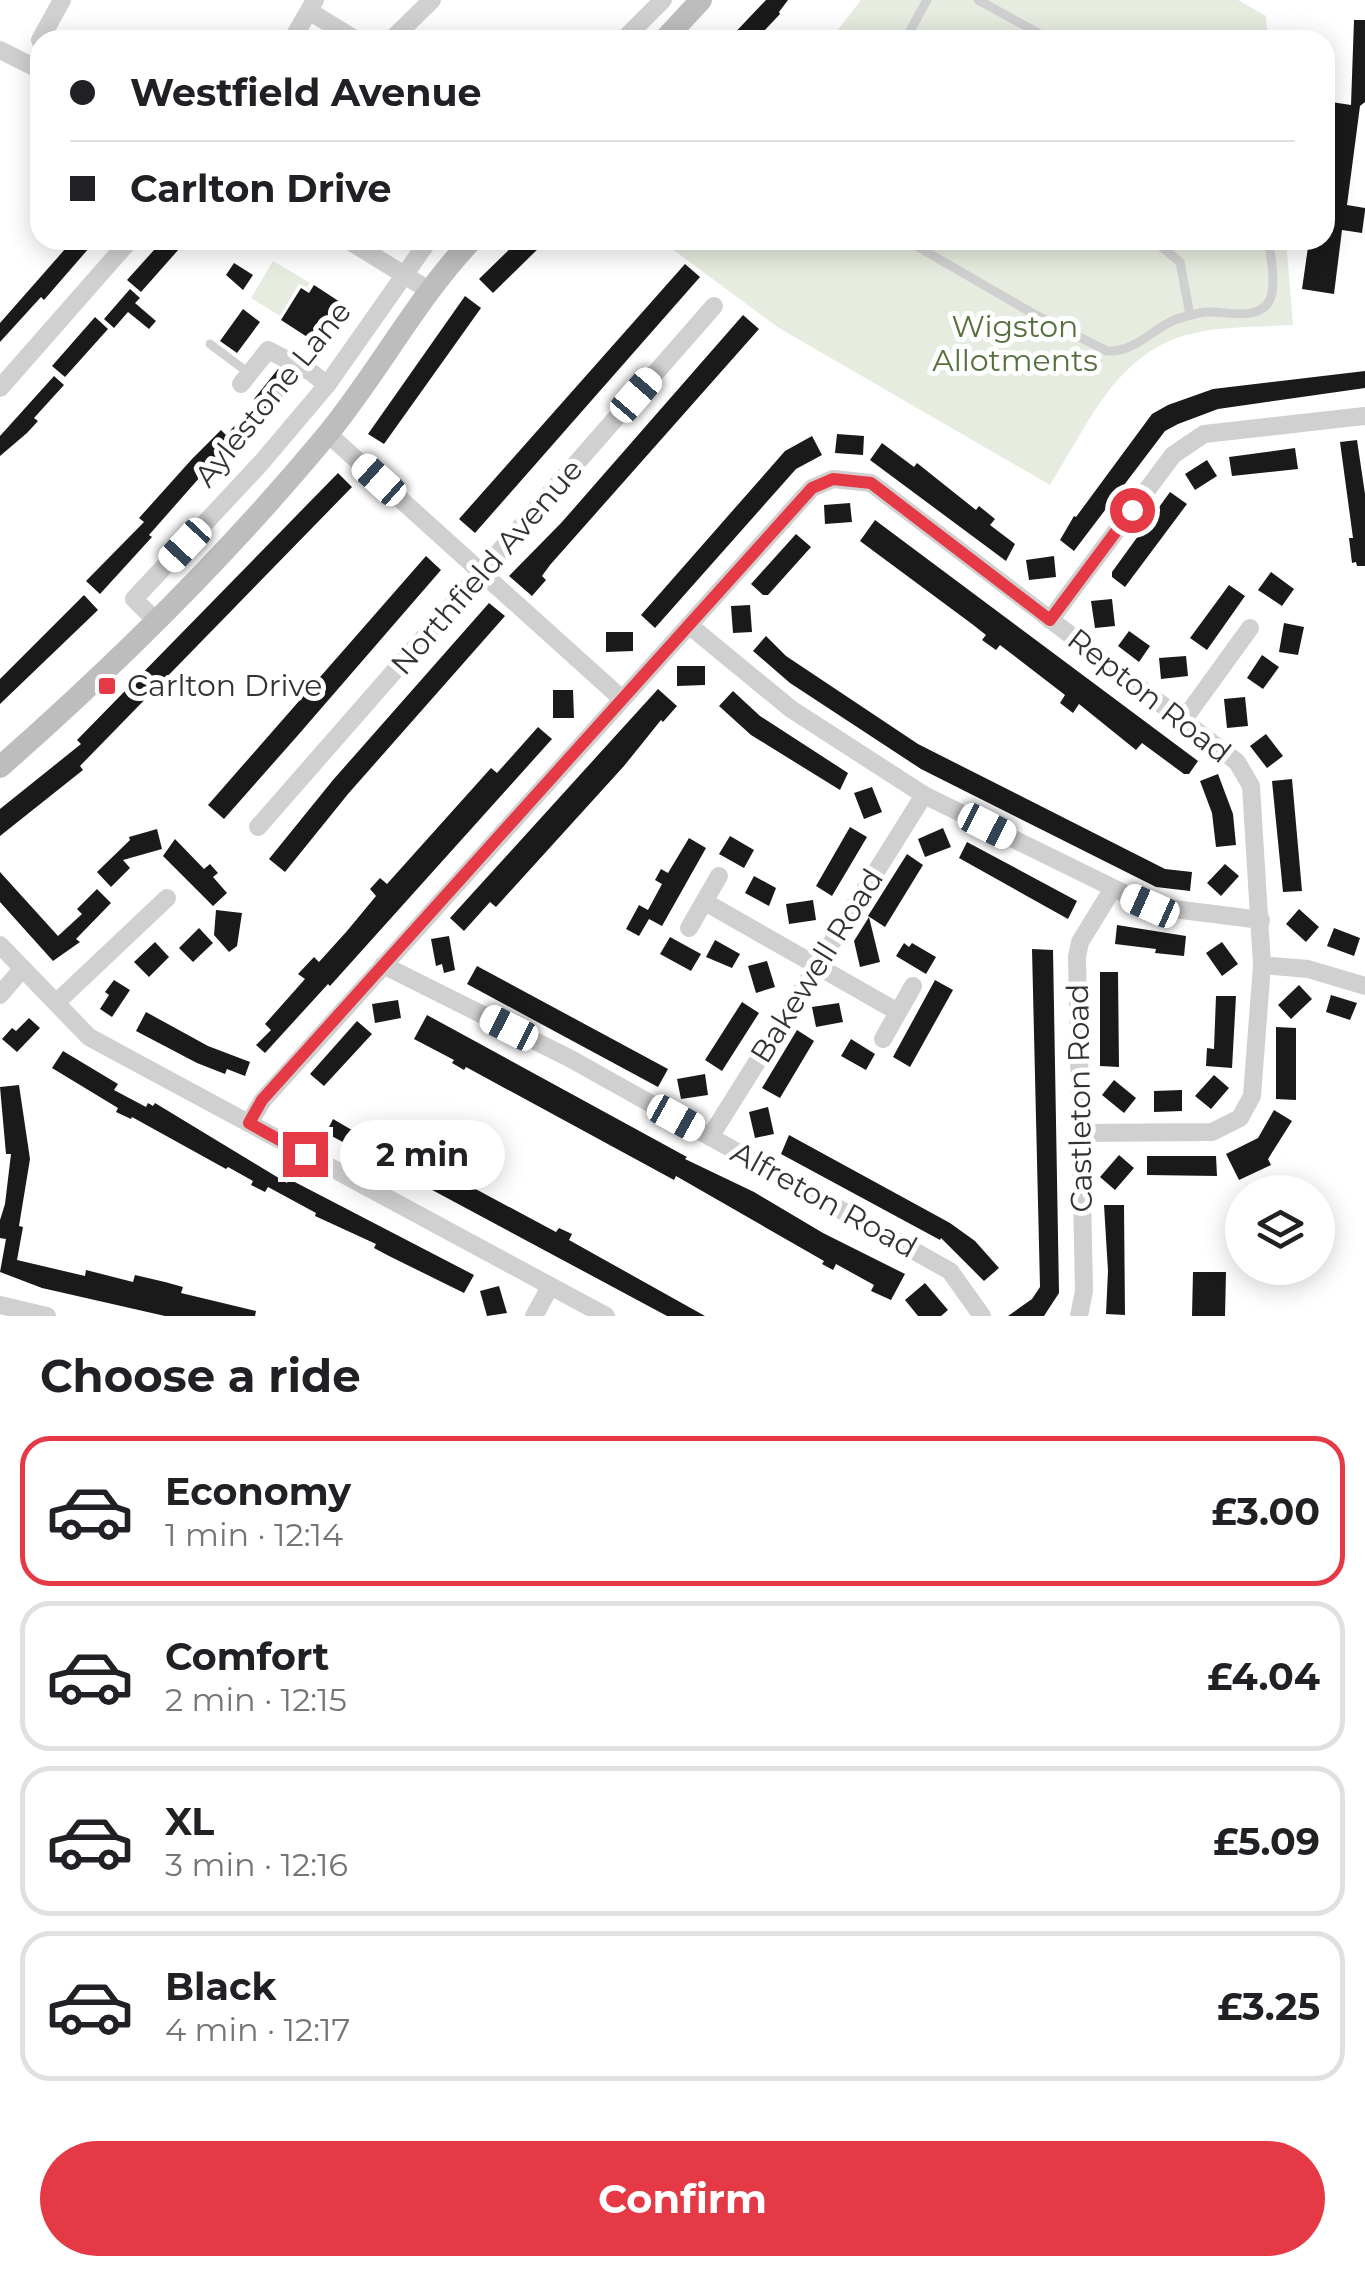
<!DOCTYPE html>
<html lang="en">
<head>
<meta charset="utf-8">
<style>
	body { margin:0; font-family:Montserrat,sans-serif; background:#f6f6f6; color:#202124; height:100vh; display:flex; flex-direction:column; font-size:38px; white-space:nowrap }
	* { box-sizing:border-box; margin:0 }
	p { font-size:32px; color:#757577 }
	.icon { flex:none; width:55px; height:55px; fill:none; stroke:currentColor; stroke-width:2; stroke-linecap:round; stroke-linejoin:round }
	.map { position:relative; height:1316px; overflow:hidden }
	.side { display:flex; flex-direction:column; background:#fff; flex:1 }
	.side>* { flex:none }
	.top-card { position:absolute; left:30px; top:30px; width:1305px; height:220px; border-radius:30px; box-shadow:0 5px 25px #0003; display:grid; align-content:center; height:220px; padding:0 40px; background:#fff }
	.buttons { position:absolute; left:1225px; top:1175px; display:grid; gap:20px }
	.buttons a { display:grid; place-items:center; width:110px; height:110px; border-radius:50%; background:#fff; box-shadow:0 5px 25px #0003; font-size:50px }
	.end { position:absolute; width:45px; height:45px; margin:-22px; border:12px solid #e63946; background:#fff; box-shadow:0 0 0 5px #fff }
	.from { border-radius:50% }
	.bubble { position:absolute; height:70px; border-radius:35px; background:#fff; box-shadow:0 5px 25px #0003; font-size:32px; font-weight:700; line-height:70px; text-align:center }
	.car { position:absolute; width:30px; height:60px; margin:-30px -15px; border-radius:12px; box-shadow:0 0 8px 2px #0007; background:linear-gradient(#fff 24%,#345 0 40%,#fff 0 76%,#345 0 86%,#fff 0) }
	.top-card b { display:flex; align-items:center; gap:35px; height:95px; font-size:38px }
	.top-card b+b { border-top:2px solid #e0e0e0 }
	.top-card i { width:25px; height:25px; background:#202124 }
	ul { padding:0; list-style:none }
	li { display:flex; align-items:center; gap:30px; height:150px; margin:0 20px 15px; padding:0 20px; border:5px solid #e0e0e0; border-radius:30px }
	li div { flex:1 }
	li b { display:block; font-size:38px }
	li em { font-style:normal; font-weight:700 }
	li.selected { border-color:#e63946 }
	li>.icon { width:90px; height:90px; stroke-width:1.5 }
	h2 { padding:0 40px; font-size:45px; line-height:120px }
	.primary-button { display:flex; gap:20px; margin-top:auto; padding:20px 40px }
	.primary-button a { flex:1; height:115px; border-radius:60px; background:#e63946; color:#fff; font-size:40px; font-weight:700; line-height:115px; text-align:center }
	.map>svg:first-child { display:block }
	.green { fill:#e6ecdf }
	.building { fill:#1a1a1a }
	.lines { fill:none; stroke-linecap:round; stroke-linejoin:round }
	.service { stroke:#d0d0d0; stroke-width:9 }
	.minor { stroke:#d0d0d0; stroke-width:18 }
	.secondary { stroke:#bdbdbd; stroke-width:22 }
	.route { stroke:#e63946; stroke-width:12 }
	.poi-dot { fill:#e63946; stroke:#fff; stroke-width:4 }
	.labels { text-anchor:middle; stroke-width:10; stroke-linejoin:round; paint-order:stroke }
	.park-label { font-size:30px; fill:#56703f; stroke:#fff }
	.street-label { font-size:30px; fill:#333; stroke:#fff }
	.poi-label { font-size:30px; fill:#333; stroke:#fff; text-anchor:start }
</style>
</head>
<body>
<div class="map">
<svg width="1365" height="1316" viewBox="0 0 1365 1316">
	<rect width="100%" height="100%" fill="#fff"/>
	<g class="green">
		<path d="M 861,0 L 1238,0 L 1266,16 L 1268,40 L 830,40 Z"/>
		<path d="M 660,240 L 1286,240 L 1293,325 C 1261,327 1217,326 1186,335 C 1115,355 1087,427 1050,485 L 779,328 Z"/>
		<path d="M 273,261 L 310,283 L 307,287 L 299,284 L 280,316 L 251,298 Z"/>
	</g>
	<g class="building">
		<path d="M 766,0 L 788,0 L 779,12 L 780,14 L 764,31 L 773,40 L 728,40 Z"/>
		<path d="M 1354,20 L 1365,20 L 1365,102 L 1360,106 L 1347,205 L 1365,208 L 1365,211 L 1362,233 L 1342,230 L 1334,294 L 1302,289 L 1309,240 L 1325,240 L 1325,151 L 1331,102 L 1351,105 Z"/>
		<path d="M 73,240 L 96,240 L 44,300 L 41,297 L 0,342 L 0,323 Z"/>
		<path d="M 163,240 L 187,240 L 141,292 L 127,280 Z"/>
		<path d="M 519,240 L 547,240 L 493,293 L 479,279 Z"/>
		<path d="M 234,263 L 253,275 L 243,290 L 226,275 Z"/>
		<path d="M 685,264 L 700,277 L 475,533 L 459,519 Z"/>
		<path d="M 314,285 L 340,302 L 315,342 L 281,320 L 301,288 L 309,293 Z"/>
		<path d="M 130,289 L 140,298 L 135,303 L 156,321 L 149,329 L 128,312 L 114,328 L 104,319 Z"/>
		<path d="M 465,296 L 481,308 L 384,444 L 368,434 Z"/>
		<path d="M 243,309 L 260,322 L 237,353 L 220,341 Z"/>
		<path d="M 743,315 L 759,329 L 550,565 L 542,576 L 546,580 L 532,596 L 509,576 L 562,522 Z"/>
		<path d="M 95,317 L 108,329 L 65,377 L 52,366 Z"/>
		<path d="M 278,369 L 296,382 L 240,443 L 238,441 L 210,470 L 208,468 L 149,535 L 152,537 L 100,594 L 86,581 L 144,522 L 139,518 L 192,459 L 221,430 L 226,435 L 257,402 L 254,399 Z"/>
		<path d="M 1365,371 L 1365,388 L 1218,409 L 1178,424 L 1165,431 L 1074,551 L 1060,540 L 1074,516 L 1076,517 L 1152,414 L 1168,405 L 1213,389 Z"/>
		<path d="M 54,376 L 64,385 L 34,418 L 38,421 L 27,433 L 0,456 L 0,436 Z"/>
		<path d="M 837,434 L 864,436 L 863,455 L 835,453 Z"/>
		<path d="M 812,436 L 822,455 L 796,469 L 655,628 L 641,615 L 785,451 Z"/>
		<path d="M 1357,440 L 1365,494 L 1365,566 L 1357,566 L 1356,562 L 1352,563 L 1349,538 L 1353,538 L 1340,442 Z"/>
		<path d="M 882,443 L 914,467 L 917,463 L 976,510 L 979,506 L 995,519 L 990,525 L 1015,544 L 1006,561 L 870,460 Z"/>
		<path d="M 1295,448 L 1298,469 L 1232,476 L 1229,457 Z"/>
		<path d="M 1207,460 L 1217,476 L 1195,490 L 1185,474 Z"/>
		<path d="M 338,473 L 352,487 L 80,766 L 83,770 L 0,836 L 0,809 L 81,744 L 77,740 Z"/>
		<path d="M 1170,492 L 1187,504 L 1125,587 L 1112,577 L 1112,572 Z"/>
		<path d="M 850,503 L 852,522 L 825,524 L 824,505 Z"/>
		<path d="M 875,520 L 1198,761 L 1189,774 L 1184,774 L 1142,743 L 1136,750 L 1079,704 L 1073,713 L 1060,703 L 1065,695 L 1000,645 L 996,650 L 982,640 L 986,635 L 972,624 L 860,541 Z"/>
		<path d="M 796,534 L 811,547 L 768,595 L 763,595 L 751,584 Z"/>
		<path d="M 426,556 L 441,570 L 299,734 L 224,819 L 208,805 Z"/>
		<path d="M 1054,556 L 1056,577 L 1029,580 L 1026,560 Z"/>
		<path d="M 1271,572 L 1294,589 L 1282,606 L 1258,590 Z"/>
		<path d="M 1229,585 L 1245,596 L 1207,650 L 1190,638 Z"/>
		<path d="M 84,595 L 98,610 L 0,704 L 0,679 Z"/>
		<path d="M 1112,599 L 1115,626 L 1095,628 L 1091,601 Z"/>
		<path d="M 489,603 L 505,616 L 348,794 L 285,872 L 269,859 L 333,780 Z"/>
		<path d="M 750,605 L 752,632 L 733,633 L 731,606 Z"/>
		<path d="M 1284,623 L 1304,627 L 1298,655 L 1279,652 Z"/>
		<path d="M 1129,631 L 1150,646 L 1139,662 L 1118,646 Z"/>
		<path d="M 606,632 L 633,632 L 633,651 L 606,652 Z"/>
		<path d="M 766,636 L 786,656 L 918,744 L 1165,869 L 1192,872 L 1190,891 L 1156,887 L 921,769 L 790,683 L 753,651 Z"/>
		<path d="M 1262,655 L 1279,667 L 1263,689 L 1247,678 Z"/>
		<path d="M 1186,656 L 1188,676 L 1161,679 L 1159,658 Z"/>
		<path d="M 677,666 L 705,666 L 705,685 L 677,686 Z"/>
		<path d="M 658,689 L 677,706 L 663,722 L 661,720 L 624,766 L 496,907 L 490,902 L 464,931 L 450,918 Z"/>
		<path d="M 553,690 L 573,690 L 574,718 L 553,718 Z"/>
		<path d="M 733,691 L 760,716 L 848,773 L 840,790 L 751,735 L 719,706 Z"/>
		<path d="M 1245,697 L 1248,726 L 1227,728 L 1224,699 Z"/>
		<path d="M 538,727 L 552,739 L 330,986 L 328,984 L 265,1053 L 256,1045 L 271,1030 L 265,1024 L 305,979 L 298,974 L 314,957 L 319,962 L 347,931 L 376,896 L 370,889 L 380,878 L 387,884 L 491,768 L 497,773 Z"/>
		<path d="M 1266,734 L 1283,756 L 1267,768 L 1250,746 Z"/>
		<path d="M 1218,774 L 1233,814 L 1236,845 L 1216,847 L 1212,813 L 1200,781 Z"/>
		<path d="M 1292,779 L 1302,891 L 1283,892 L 1272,781 Z"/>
		<path d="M 872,787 L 882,812 L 864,819 L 854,793 Z"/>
		<path d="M 850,827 L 867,837 L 832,896 L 816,886 Z"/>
		<path d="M 943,828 L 951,847 L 925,857 L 918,839 Z"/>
		<path d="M 157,829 L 162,849 L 123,860 L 130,868 L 111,887 L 97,872 L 130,840 L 129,837 Z"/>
		<path d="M 730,836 L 754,850 L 744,868 L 719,854 Z"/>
		<path d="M 689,838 L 706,848 L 662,926 L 649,919 L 639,936 L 626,929 L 639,905 L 648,910 L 662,884 L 655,880 L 661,869 L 668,873 Z"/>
		<path d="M 175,839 L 204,869 L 210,864 L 218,873 L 213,877 L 227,893 L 213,906 L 163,856 Z"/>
		<path d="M 967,842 L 1077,901 L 1068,919 L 959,858 Z"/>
		<path d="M 907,854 L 923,865 L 885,927 L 868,916 Z"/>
		<path d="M 1225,864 L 1239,876 L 1221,896 L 1207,883 Z"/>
		<path d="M 0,872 L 58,936 L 82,914 L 77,909 L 97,889 L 111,903 L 76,939 L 80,942 L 53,961 L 0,902 Z"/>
		<path d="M 754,876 L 776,888 L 769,906 L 745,893 Z"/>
		<path d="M 813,900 L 816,920 L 789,924 L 786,904 Z"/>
		<path d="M 1299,909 L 1319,927 L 1306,942 L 1286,924 Z"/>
		<path d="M 216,910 L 242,913 L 237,946 L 229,952 L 214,935 Z"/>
		<path d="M 869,917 L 880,962 L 860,967 L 854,941 Z"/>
		<path d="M 1117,925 L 1186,936 L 1184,956 L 1155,953 L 1156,949 L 1115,944 Z"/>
		<path d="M 199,928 L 213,943 L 193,962 L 179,948 Z"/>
		<path d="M 1334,928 L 1360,938 L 1354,956 L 1327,946 Z"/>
		<path d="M 449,936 L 455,970 L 444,973 L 442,964 L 436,966 L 431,939 Z"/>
		<path d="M 670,937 L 701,954 L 691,971 L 660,954 Z"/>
		<path d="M 715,940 L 740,954 L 732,968 L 706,957 Z"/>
		<path d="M 155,942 L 169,957 L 149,977 L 134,962 Z"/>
		<path d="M 1222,942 L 1238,964 L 1222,976 L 1206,953 Z"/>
		<path d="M 904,943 L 909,947 L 912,943 L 936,957 L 926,974 L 896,956 Z"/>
		<path d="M 1032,949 L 1053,950 L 1059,1293 L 1044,1316 L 1008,1316 L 1032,1299 L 1040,1287 Z"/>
		<path d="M 767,961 L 775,987 L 756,993 L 748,966 Z"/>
		<path d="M 477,966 L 668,1069 L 658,1087 L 467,984 Z"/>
		<path d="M 1100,972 L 1118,972 L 1119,1067 L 1100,1066 Z"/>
		<path d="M 114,980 L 130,990 L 112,1017 L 100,1009 L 109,995 L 105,992 Z"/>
		<path d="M 935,980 L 953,990 L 910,1067 L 893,1057 Z"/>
		<path d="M 1299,985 L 1312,999 L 1291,1019 L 1278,1005 Z"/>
		<path d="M 1331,995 L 1357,1003 L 1350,1020 L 1326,1012 Z"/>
		<path d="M 1216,996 L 1236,996 L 1232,1068 L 1206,1066 L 1207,1048 L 1214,1049 Z"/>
		<path d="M 398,1000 L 401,1018 L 375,1023 L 372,1004 Z"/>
		<path d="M 742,1002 L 759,1013 L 722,1071 L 705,1060 Z"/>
		<path d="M 839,1003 L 843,1022 L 816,1027 L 812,1007 Z"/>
		<path d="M 146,1012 L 208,1046 L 250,1062 L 245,1076 L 227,1069 L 225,1074 L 197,1063 L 136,1031 Z"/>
		<path d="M 427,1015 L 687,1157 L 685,1159 L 754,1192 L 823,1233 L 905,1274 L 891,1300 L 871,1291 L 874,1285 L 836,1264 L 833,1270 L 822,1264 L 824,1261 L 676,1176 L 674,1180 L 466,1067 L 464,1070 L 452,1063 L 454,1060 L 414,1039 Z"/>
		<path d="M 29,1018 L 40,1028 L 17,1052 L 2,1039 L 12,1028 L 16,1031 Z"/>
		<path d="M 357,1021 L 372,1034 L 324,1086 L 310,1074 Z"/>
		<path d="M 1276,1027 L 1296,1028 L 1296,1100 L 1276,1099 Z"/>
		<path d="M 797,1030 L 814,1041 L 780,1098 L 762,1088 Z"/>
		<path d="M 851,1039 L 875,1054 L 866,1070 L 841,1056 Z"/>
		<path d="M 63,1051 L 118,1084 L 114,1090 L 146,1107 L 148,1103 L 153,1106 L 155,1103 L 287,1183 L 289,1179 L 474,1275 L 464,1293 L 389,1256 L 374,1248 L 376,1244 L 315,1216 L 316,1213 L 268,1187 L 265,1192 L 251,1185 L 253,1181 L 228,1167 L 226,1169 L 132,1117 L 131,1119 L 116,1112 L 118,1108 L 52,1068 Z"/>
		<path d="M 705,1074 L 708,1095 L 681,1099 L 677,1079 Z"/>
		<path d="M 1214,1075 L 1229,1088 L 1211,1109 L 1195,1096 Z"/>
		<path d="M 1114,1080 L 1136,1098 L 1124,1113 L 1102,1095 Z"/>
		<path d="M 19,1085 L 30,1159 L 19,1226 L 23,1227 L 17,1260 L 85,1276 L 86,1270 L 133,1282 L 135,1275 L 165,1282 L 183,1287 L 181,1293 L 256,1311 L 255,1316 L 165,1316 L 42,1288 L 0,1272 L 6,1239 L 0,1238 L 0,1220 L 5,1204 L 11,1154 L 6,1154 L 0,1087 Z"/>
		<path d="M 1182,1090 L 1182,1111 L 1154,1112 L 1154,1091 Z"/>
		<path d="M 768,1107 L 774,1134 L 755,1138 L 749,1112 Z"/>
		<path d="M 1274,1110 L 1292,1121 L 1268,1159 L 1271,1165 L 1239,1180 L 1226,1154 L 1258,1138 Z"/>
		<path d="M 333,1119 L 381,1147 L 383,1143 L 442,1171 L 556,1232 L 559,1228 L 572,1234 L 569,1240 L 705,1316 L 667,1316 L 326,1133 Z"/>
		<path d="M 789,1135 L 950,1223 L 975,1241 L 999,1268 L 984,1281 L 941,1238 L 940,1240 L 781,1154 Z"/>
		<path d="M 1119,1155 L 1134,1168 L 1115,1190 L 1100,1177 Z"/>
		<path d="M 1147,1156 L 1216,1156 L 1217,1176 L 1147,1175 Z"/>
		<path d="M 1104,1205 L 1124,1205 L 1125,1315 L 1106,1314 L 1108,1271 Z"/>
		<path d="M 1193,1272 L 1226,1272 L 1225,1316 L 1192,1316 Z"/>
		<path d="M 925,1283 L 948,1310 L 941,1316 L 918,1316 L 905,1300 Z"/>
		<path d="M 499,1286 L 507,1313 L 487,1316 L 480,1291 Z"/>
	</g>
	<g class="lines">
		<g class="service">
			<path d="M 978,0 L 1051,40"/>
			<path d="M 905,40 L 927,0"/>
			<path d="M 906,240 L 1032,313 L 1107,351 C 1138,353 1156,323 1184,317 C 1192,315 1200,312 1207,312 C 1226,311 1255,321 1268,303 C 1278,289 1270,256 1269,240"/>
			<path d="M 1153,240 L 1180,262 L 1190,315"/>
			<path d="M 210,344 L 250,374"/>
		</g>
		<g class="minor">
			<path d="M 309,11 L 356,40"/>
			<path d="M 40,40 L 62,0"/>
			<path d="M 292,40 L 315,0"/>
			<path d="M 391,40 L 432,0"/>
			<path d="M 623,40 L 663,0"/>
			<path d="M 0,50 L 40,70"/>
			<path d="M 348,240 L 430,291"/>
			<path d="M 241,384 L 268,350 L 311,372 L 327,385"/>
			<path d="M 0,388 L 130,240"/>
			<path d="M 328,434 L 622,699"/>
			<path d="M 1050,620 L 1173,455 L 1204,434 L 1365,416"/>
			<path d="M 156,621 L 134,599 L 261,463 L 327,385 L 429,240"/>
			<path d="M 690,626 L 791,709 L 924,795 L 1150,906 L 1261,920"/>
			<path d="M 1182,722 L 1250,628"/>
			<path d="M 258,827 L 714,306"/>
			<path d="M 705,902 L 898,1012"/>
			<path d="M 689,928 L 719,876"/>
			<path d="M 0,945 L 89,1037 L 606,1316"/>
			<path d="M 383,965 L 571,1059 L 950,1271 L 982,1316"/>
			<path d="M 1262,965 L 1308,969 L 1365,986"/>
			<path d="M 0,995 L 22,969"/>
			<path d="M 57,1002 L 167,898"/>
			<path d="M 883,1039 L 913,986"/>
			<path d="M 249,1123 L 263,1100 L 812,488 L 833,479 L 871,483 L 1237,762 L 1251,786 L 1262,965 L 1252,1096 L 1240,1118 L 1212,1132 L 1081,1133"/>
			<path d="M 710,1137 L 924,795"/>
			<path d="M 0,1305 L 47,1316"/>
			<path d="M 534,1316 L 550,1287"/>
			<path d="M 1079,1316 L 1084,1291 L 1077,957 L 1080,942 L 1112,890"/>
		</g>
		<g class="secondary">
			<path d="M 664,40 L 701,0"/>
			<path d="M 0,767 C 116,665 228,554 326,436 C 378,373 416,299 472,240"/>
		</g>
	</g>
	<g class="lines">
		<path class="route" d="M 305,1154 L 249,1123 L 262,1100 L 812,488 L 833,479 L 871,483 L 1050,620 L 1132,510"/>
	</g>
	<rect class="poi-dot" x="97" y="676" width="20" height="20" rx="5"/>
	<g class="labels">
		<g class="park-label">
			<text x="1015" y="337">Wigston<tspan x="1015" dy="34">Allotments</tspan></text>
		</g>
		<g class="street-label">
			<text transform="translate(273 394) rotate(-51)" y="10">Aylestone Lane</text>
			<text transform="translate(487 567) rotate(-49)" y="10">Northfield Avenue</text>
			<text transform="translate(1149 696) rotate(38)" y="10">Repton Road</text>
			<text transform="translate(817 966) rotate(-58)" y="10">Bakewell Road</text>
			<text transform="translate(1080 1098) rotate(-91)" y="10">Castleton Road</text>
			<text transform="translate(824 1200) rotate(29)" y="10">Alfreton Road</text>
		</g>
		<g class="poi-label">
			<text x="127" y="696">Carlton Drive</text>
		</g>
	</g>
</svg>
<div class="buttons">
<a><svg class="icon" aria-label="layers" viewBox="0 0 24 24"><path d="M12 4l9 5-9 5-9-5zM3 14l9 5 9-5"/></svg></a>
</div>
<i class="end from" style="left:1132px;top:510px"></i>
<i class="end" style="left:305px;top:1154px"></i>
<div class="bubble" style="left:340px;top:1120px;width:165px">2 min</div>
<i class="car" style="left:636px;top:395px;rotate:41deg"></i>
<i class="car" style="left:379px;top:480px;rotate:312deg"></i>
<i class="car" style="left:185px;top:545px;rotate:223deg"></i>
<i class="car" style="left:987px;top:826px;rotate:117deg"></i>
<i class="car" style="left:1150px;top:906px;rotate:294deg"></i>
<i class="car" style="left:509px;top:1028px;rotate:297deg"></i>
<i class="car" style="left:676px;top:1118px;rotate:119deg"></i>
<div class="top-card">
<b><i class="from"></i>Westfield Avenue</b>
<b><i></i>Carlton Drive</b>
</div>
</div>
<section class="side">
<h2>Choose a ride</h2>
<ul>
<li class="selected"><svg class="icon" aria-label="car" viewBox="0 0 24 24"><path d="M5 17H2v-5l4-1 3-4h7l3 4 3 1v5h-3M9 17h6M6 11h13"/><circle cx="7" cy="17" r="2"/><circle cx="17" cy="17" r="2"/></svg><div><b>Economy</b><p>1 min · 12:14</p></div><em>£3.00</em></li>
<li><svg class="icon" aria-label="car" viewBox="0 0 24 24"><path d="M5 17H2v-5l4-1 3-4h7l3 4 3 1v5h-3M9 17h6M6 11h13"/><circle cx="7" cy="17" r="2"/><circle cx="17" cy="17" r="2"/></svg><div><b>Comfort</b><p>2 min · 12:15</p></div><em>£4.04</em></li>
<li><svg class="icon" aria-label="car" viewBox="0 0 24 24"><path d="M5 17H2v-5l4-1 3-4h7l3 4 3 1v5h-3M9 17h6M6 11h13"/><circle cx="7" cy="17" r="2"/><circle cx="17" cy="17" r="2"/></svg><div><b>XL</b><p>3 min · 12:16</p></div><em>£5.09</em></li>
<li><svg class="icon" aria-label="car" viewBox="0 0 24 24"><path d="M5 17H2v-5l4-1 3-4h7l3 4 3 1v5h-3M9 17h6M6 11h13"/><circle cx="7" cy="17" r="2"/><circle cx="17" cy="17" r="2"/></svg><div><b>Black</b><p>4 min · 12:17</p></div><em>£3.25</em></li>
</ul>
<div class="primary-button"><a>Confirm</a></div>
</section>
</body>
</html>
